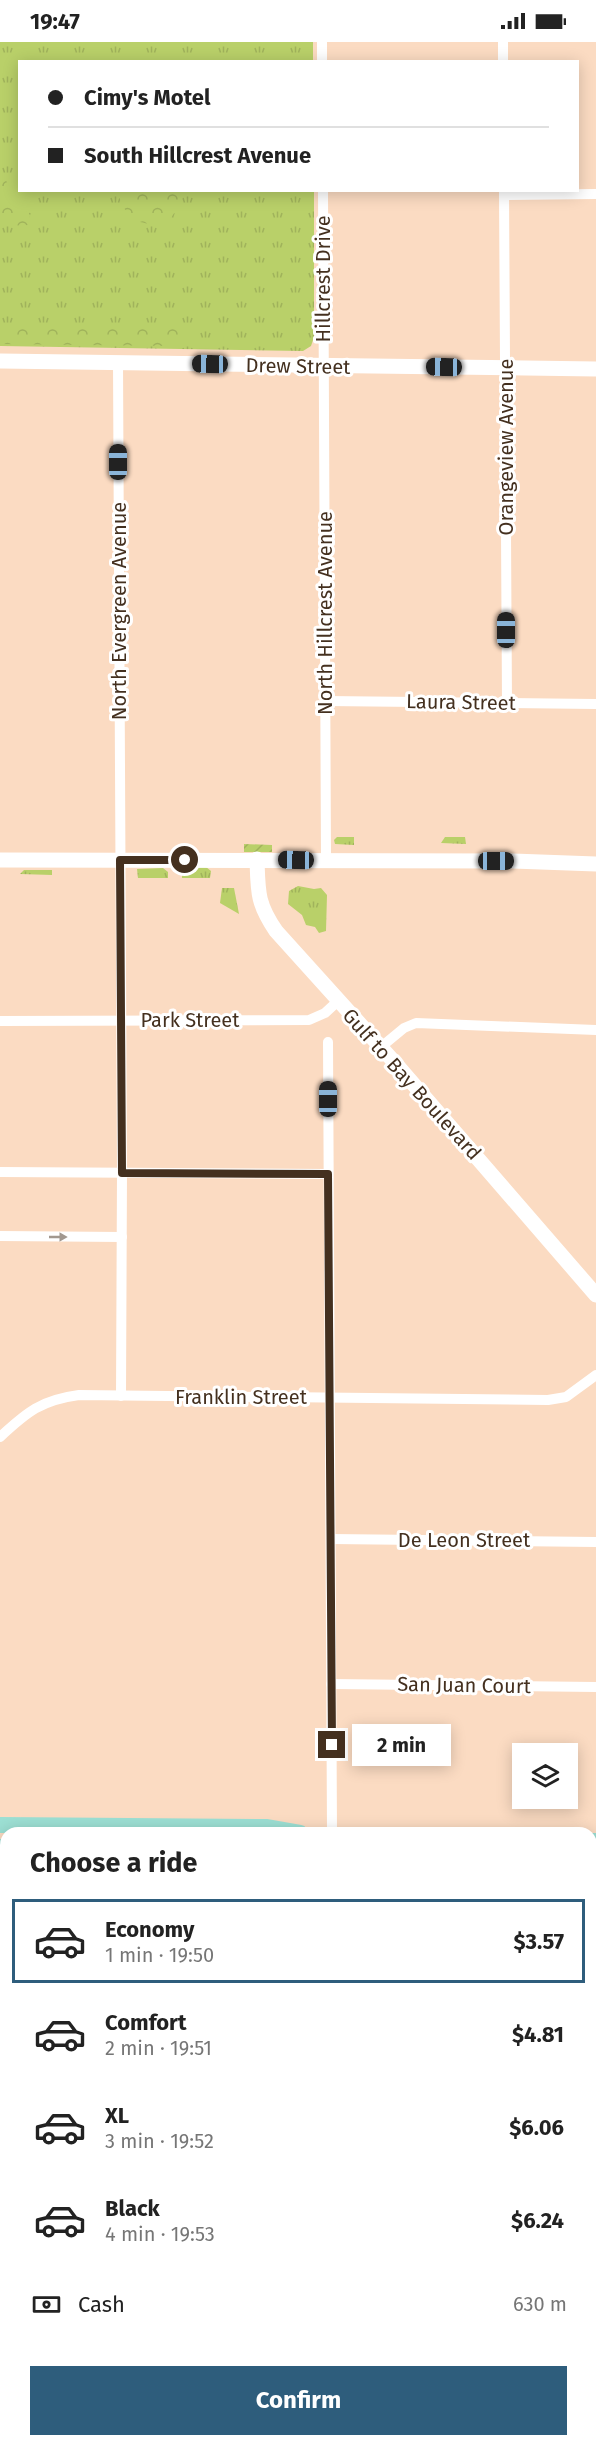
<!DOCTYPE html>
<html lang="en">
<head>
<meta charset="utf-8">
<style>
	body { margin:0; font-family:"Fira Sans",sans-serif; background:#f2f2f2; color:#222; height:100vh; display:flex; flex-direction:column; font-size:22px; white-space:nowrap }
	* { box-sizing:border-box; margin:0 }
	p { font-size:20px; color:#767676 }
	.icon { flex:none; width:33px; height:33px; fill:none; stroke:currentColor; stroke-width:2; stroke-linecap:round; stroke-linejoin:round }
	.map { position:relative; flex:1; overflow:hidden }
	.details { position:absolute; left:0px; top:1785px; width:597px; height:620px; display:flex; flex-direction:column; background:#fff; border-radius:18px 18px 0 0; box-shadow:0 3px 15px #0003 }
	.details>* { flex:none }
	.guide { position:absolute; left:18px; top:18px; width:561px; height:132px; border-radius:0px; box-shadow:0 3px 15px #0003; display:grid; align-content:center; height:132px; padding:0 30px; background:#fff }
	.buttons { position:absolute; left:512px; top:1701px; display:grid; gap:12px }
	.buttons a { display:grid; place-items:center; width:66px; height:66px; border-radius:0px; background:#fff; box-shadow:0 3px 15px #0003; font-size:30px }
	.end { position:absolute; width:27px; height:27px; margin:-14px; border:8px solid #44301f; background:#fff; box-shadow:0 0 0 3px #fff }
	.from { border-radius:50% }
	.bubble { position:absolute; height:42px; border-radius:0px; background:#fff; box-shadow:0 3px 15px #0003; font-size:20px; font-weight:700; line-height:42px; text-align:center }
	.car { position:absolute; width:18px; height:36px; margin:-18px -9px; border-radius:8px; box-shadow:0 0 4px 2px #0007; background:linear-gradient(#222 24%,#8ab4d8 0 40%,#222 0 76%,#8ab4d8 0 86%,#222 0) }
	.guide b { display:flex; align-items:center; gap:21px; height:57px; font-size:22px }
	.guide b+b { border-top:2px solid #e0e0e0 }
	.guide i { width:15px; height:15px; background:#222 }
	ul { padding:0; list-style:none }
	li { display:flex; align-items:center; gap:18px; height:84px; margin:0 12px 9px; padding:0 18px; border:3px solid transparent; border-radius:0px }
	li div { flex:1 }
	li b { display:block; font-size:22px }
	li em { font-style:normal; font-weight:700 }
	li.on { border-color:#2e5d7c }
	li>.icon { width:54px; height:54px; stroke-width:1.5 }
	h2 { padding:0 30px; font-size:27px; line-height:72px }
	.pay { display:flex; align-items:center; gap:15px; height:66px; padding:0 30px; font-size:22px }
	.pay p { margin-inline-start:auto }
	.button { display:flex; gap:12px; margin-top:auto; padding:12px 30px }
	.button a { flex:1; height:69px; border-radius:0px; background:#2e5d7c; color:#fff; font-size:24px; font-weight:700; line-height:69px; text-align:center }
	.status { display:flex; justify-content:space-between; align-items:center; height:42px; padding:0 30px; background:#fff; direction:ltr }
	.status svg { height:16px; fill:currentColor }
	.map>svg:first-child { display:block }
	.grass { fill:url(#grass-tufts) }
	.forest { fill:url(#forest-crowns) }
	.garden { fill:url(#garden-furrows) }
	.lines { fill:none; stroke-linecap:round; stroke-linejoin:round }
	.street { stroke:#fff; stroke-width:10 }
	.secondary { stroke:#fff; stroke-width:15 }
	.primary { stroke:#9cdfd3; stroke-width:16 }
	.oneway { fill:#a2988f }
	.route { stroke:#44301f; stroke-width:8 }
	.labels { text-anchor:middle; stroke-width:6; stroke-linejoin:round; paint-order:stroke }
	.street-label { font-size:20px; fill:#44301f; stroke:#fff }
</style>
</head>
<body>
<div class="status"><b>19:47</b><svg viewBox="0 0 49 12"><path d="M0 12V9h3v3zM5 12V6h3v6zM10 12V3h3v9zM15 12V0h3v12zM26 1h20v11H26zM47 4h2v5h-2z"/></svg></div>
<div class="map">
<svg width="596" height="2404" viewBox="0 0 596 2404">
	<defs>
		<pattern id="grass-tufts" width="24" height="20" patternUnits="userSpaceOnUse" patternTransform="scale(1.5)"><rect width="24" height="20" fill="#b9d069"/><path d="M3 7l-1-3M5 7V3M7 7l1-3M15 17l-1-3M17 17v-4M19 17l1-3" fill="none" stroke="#a0b35b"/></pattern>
		<pattern id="forest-crowns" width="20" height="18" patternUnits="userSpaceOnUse" patternTransform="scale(1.5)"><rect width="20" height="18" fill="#b9d069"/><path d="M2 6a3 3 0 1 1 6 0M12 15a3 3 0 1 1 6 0" fill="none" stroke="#a0b35b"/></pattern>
		<pattern id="garden-furrows" width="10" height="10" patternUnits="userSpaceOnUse" patternTransform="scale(1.5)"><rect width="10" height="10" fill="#b9d069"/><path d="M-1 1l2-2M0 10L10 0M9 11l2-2" fill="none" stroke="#a0b35b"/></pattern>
	</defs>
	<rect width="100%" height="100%" fill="#fbdbc2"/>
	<g class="grass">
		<path d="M 0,0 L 313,0 L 313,19 L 20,20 L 20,148 L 314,149 L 314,295 L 311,304 L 303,309 L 0,304 Z"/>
		<path d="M 337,795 L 354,795 L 354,803 L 335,802 L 334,798 Z"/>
		<path d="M 445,795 L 465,795 L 466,802 L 441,801 Z"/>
		<path d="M 186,825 L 206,825 L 211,829 L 210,836 L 182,836 L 182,830 Z"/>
		<path d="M 163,826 L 168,830 L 168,836 L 138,836 L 137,827 Z"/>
		<path d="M 24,828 L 52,828 L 52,833 L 20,832 Z"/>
		<path d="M 298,844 L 314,847 L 321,846 L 327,853 L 326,889 L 319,891 L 315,885 L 306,883 L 302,873 L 288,862 L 289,849 Z"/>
		<path d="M 222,846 L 234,846 L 239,872 L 220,861 Z"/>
	</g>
	<g class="forest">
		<path d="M 0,128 L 18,160 L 30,173 L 29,183 L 0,184 Z"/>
		<path d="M 116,149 L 186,149 C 171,181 165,190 129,176 Z"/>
		<path d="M 56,283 L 171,284 L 185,293 L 183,299 L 167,304 L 0,302 L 0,284 L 9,286 Z"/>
		<rect x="0" y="1827" width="6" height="320"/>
	</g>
	<path class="garden" d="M 244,802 L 272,803 L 272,810 L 244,810 Z"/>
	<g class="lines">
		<g class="street">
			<path d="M 322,0 L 322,20"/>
			<path d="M 503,0 L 503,20"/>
			<path d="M 323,148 L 326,818"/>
			<path d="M 504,148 L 507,661"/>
			<path d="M 504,153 L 596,152"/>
			<path d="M 118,320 L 122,1131 L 121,1354"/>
			<path d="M 326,659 L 596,662"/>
			<path d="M 0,979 L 309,978 L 325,971 L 338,959"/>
			<path d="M 328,1000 L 332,1791"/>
			<path d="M 381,1005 L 404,986 L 416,981 L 596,988"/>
			<path d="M 0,1130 L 328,1132"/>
			<path d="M 0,1194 L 122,1195"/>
			<path d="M 0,1395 C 27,1370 41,1358 79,1353 L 548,1358 L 566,1355 L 596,1333"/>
			<path d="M 331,1497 L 596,1500"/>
			<path d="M 331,1642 L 596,1645"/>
			<path d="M 591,1982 L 596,1982"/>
			<path d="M 0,2160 L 6,2160"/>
			<path d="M 591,2164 L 596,2164"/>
			<path d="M 0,2343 L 6,2343"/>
			<path d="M 591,2347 L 596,2347"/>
			<path d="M 333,2398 L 333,2404"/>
		</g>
		<g class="secondary">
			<path d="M 0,319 L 596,327"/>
			<path d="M 257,817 C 258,850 257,861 276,889 L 396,1022 L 596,1253"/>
			<path d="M 0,818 L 513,819 L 596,822"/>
		</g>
		<g class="primary">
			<path d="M 0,1783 L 266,1785 L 300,1791"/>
			<path d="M 591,1799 L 596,1799"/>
			<path d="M 0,1805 L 6,1805"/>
		</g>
	</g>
	<defs><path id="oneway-solid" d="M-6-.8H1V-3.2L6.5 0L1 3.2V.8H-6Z" transform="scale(1.5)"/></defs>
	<use class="oneway" href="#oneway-solid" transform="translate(58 1195)"/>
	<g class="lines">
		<path class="route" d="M 185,818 L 120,818 L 122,1131 L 328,1132 L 332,1703"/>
	</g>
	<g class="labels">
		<g class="street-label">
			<text transform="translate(323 237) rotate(-90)" y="7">Hillcrest Drive</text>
			<text transform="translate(298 324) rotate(1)" y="7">Drew Street</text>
			<text transform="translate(506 405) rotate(-90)" y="7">Orangeview Avenue</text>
			<text transform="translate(119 569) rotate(-90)" y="7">North Evergreen Avenue</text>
			<text transform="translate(325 571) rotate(-90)" y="7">North Hillcrest Avenue</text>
			<text transform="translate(461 660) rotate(1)" y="7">Laura Street</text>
			<text x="190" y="985">Park Street</text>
			<text transform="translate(412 1042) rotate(48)" y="7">Gulf to Bay Boulevard</text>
			<text x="241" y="1362">Franklin Street</text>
			<text x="464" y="1505">De Leon Street</text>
			<text transform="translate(464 1643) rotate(1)" y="7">San Juan Court</text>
		</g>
	</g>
</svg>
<div class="buttons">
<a><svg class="icon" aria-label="layers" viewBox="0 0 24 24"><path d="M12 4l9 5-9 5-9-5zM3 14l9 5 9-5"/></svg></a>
</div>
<i class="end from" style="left:185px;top:818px"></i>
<i class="end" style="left:332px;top:1703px"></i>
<div class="bubble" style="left:352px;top:1682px;width:99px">2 min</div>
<i class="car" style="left:210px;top:322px;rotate:271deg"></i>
<i class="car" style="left:444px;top:325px;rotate:271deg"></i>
<i class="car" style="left:118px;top:420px;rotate:0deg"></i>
<i class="car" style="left:506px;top:588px;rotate:0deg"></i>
<i class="car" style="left:296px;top:818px;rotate:271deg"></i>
<i class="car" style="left:496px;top:819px;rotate:90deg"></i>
<i class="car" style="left:328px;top:1057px;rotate:0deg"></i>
<div class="guide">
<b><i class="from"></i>Cimy's Motel</b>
<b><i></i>South Hillcrest Avenue</b>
</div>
<section class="details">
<h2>Choose a ride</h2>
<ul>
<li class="on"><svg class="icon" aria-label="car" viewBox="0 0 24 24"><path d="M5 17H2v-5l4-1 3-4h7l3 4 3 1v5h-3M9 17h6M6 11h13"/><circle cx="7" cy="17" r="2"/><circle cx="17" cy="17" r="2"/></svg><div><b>Economy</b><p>1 min · 19:50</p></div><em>$3.57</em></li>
<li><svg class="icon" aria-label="car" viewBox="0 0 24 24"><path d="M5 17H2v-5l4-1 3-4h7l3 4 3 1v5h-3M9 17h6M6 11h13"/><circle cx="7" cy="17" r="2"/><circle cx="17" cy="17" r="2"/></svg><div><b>Comfort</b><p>2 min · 19:51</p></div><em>$4.81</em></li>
<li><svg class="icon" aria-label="car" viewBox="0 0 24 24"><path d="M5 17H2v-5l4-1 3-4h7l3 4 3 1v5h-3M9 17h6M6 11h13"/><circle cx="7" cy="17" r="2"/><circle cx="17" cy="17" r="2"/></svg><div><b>XL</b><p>3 min · 19:52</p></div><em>$6.06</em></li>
<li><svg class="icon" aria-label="car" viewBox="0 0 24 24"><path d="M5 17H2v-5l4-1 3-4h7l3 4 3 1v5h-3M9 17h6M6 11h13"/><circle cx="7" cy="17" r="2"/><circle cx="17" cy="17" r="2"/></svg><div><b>Black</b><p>4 min · 19:53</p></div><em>$6.24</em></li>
</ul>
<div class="pay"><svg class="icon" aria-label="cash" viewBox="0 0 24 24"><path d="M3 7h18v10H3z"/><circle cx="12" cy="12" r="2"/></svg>Cash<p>630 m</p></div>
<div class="button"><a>Confirm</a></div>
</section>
</div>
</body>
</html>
